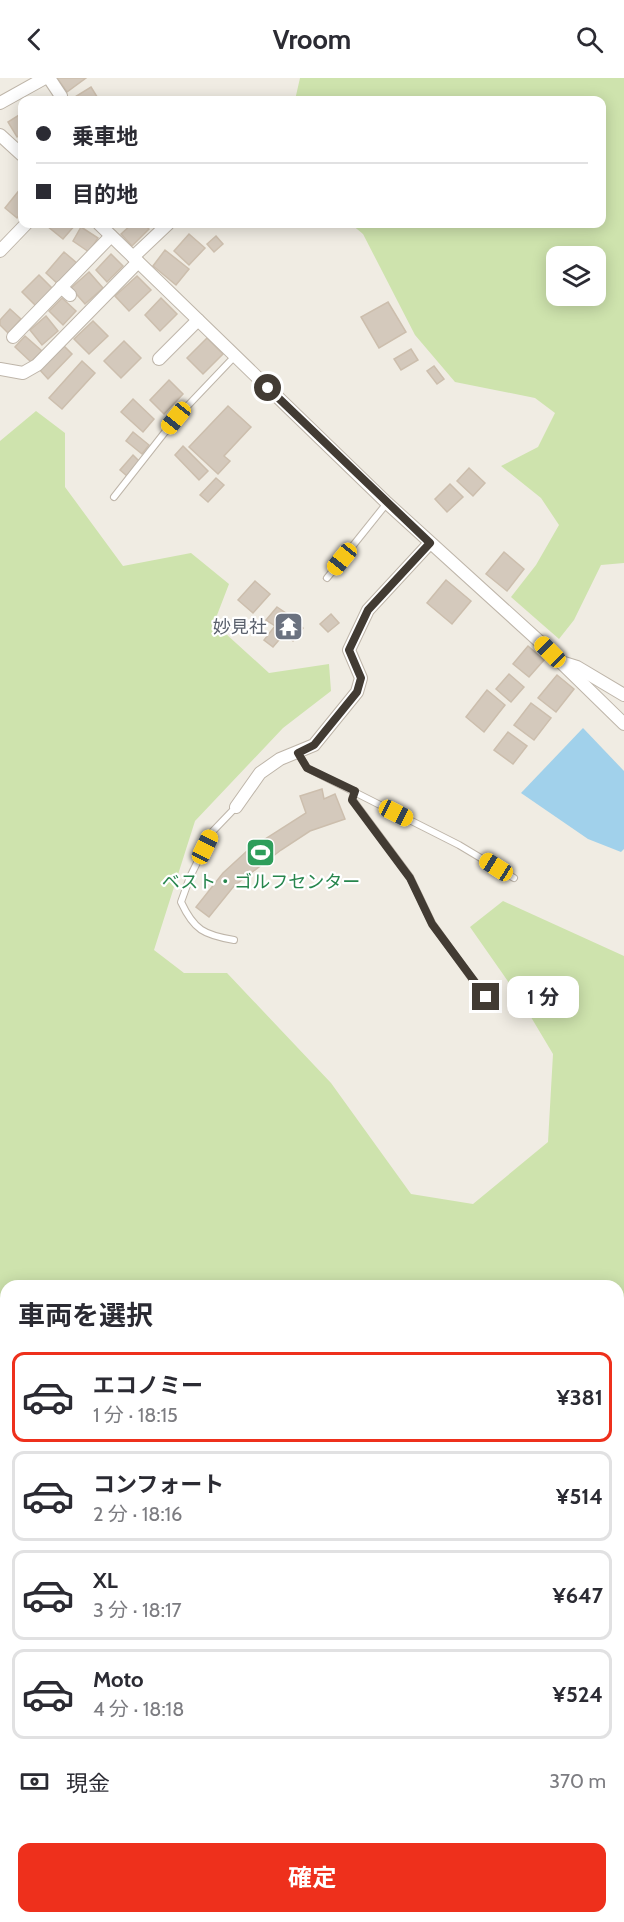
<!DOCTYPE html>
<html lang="ja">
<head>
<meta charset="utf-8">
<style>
	body { margin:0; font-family:Cabin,"Noto Sans JP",sans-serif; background:#f2f2f3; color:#2b2b33; height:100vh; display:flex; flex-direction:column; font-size:22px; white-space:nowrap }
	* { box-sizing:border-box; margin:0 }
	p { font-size:20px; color:#7c7c81 }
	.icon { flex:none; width:33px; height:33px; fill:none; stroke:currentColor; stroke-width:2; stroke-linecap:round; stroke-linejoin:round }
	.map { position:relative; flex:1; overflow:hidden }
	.sheet { position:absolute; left:0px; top:1202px; width:624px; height:644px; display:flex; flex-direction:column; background:#fff; border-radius:18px 18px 0 0; box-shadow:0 3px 15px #0003 }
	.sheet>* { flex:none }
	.hud { position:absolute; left:18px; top:18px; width:588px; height:132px; border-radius:12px; box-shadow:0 3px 15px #0003; display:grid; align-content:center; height:132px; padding:0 18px; background:#fff }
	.fabs { position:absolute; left:546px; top:168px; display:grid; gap:12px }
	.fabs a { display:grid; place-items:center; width:60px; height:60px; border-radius:12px; background:#fff; box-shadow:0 3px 15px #0003; font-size:30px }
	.end { position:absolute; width:27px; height:27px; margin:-14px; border:8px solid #423b33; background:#fff; box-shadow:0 0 0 3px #fff }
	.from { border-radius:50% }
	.bubble { position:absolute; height:42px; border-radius:12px; background:#fff; box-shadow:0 3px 15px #0003; font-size:20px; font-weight:700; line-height:42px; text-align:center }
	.car { position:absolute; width:18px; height:36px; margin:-18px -9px; border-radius:8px; box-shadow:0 0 4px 2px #0007; background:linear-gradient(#f5c518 24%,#345 0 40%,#f5c518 0 76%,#345 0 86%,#f5c518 0) }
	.hud b { display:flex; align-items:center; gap:21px; height:57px; font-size:22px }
	.hud b+b { border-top:2px solid #e1e1e2 }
	.hud i { width:15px; height:15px; background:#2b2b33 }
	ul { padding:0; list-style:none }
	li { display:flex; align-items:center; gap:18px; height:90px; margin:0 12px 9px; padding:0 6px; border:3px solid #e1e1e2; border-radius:12px }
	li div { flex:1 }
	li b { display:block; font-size:22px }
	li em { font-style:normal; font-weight:700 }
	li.selected { border-color:#ee301c }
	li>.icon { width:54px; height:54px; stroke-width:1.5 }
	h2 { padding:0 18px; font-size:27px; line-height:72px }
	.pay { display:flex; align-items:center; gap:15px; height:66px; padding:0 18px; font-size:22px }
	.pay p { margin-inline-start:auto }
	.primary-button { display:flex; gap:12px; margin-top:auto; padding:12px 18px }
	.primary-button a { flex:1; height:69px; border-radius:12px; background:#ee301c; color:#fff; font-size:24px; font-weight:700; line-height:69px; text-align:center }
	header { display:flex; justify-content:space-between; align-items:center; height:78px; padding:0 18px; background:#fff; font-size:27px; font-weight:700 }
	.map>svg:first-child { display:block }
	.green { fill:#cee3ad; fill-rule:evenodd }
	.water { fill:#a1d1eb }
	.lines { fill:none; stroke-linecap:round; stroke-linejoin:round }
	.stream { stroke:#a1d1eb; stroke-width:4.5 }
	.building { fill:#d4c9bc; stroke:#ccbead; stroke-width:1.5 }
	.service-casing { stroke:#beb5a9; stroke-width:8 }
	.minor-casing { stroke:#beb5a9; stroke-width:14 }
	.trunk-casing { stroke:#d49339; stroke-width:21 }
	.service { stroke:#fff; stroke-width:6 }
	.minor { stroke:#fff; stroke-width:12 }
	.trunk { stroke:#f8ca7e; stroke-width:20 }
	.route { stroke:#423b33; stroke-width:8 }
	.labels { text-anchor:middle; stroke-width:4.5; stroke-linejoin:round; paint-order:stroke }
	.worship-label { font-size:18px; fill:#5b616d; stroke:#fff; text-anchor:end }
	.leisure-label { font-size:18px; fill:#27864d; stroke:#fff }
</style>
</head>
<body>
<header><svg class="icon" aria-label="back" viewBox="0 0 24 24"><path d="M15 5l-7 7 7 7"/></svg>Vroom<svg class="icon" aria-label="search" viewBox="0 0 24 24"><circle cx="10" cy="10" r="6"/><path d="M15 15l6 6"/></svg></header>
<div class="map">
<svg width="624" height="1844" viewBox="0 0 624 1844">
	<rect width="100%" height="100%" fill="#f0ece3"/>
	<g class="green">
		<path d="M 300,0 L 624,0 L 624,485 L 601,487 L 574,542 L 559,561 L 511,519 L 536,487 L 559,447 L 541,420 L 501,388 L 538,369 L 555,335 L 535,320 L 455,304 L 415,257 L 363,156 L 351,146 L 602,146 L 602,22 L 295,22 ZM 556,178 L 596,178 L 596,218 L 556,218 Z"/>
		<path d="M 36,333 L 65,355 L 65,409 L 123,488 L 191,475 L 229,506 L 214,545 L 269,595 L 329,586 L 331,613 L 283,650 L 195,743 L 154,872 L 184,895 L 227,895 L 331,1005 L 411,1116 L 473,1126 L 548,1064 L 553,976 L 519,919 L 470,849 L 503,823 L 624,878 L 624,1739 L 618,1737 L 618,1208 L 6,1208 L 6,1267 L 0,1263 L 0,363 Z"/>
		<path d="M 0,1616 L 6,1616 L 6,1839 L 289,1839 L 299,1844 L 0,1844 Z"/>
	</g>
	<g class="water">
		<path d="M 583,650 L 624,693 L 624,771 L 621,774 L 588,761 L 521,715 Z"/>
		<path d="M 332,1839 L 476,1839 L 484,1844 L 343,1844 Z"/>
	</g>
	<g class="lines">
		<path class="stream" d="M 0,1495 L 6,1509"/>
	</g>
	<g class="building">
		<path d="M 57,0 L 86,0 L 67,14 Z"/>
		<path d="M 91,9 L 99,22 L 70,22 Z"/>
		<path d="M 22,35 L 22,55 L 17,59 L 8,44 Z"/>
		<path d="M 21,110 L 22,133 L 17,140 L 5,130 Z"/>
		<path d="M 49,146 L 76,146 L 63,161 L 47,148 Z"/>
		<path d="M 132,146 L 143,146 L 149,151 L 132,168 L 121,156 Z"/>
		<path d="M 81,149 L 98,160 L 89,174 L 73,163 Z"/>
		<path d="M 189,156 L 205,170 L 189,187 L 174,173 Z"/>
		<path d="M 216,158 L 223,166 L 214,174 L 207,166 Z"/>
		<path d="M 165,172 L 189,191 L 176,207 L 153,188 Z"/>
		<path d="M 64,174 L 78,186 L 59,207 L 46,195 Z"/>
		<path d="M 111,176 L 123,188 L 107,204 L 96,192 Z"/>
		<path d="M 89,194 L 103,210 L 85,226 L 71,210 Z"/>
		<path d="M 39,197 L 53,211 L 36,228 L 22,214 Z"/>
		<path d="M 137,198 L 151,212 L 129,233 L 115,218 Z"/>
		<path d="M 62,220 L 76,233 L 63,247 L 49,233 Z"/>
		<path d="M 161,220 L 177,236 L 160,253 L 145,237 Z"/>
		<path d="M 388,224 L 406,254 L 379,270 L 361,239 Z"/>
		<path d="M 10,231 L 21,241 L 8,255 L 0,247 L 0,242 Z"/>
		<path d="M 46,238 L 58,253 L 42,267 L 30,252 Z"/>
		<path d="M 93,243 L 108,258 L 89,276 L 74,261 Z"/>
		<path d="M 25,258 L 42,273 L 31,284 L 15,269 Z"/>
		<path d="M 207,260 L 223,276 L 203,296 L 187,280 Z"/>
		<path d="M 124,263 L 141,280 L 121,300 L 104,283 Z"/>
		<path d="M 62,266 L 72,276 L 48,301 L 39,291 Z"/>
		<path d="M 411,271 L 418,282 L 401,292 L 394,281 Z"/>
		<path d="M 82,283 L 95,295 L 62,331 L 49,320 Z"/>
		<path d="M 434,288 L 444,301 L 437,306 L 427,293 Z"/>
		<path d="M 169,302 L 183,316 L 164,336 L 150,322 Z"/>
		<path d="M 133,321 L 154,341 L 143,354 L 121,334 Z"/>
		<path d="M 228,328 L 251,349 L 224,378 L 230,383 L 218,396 L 189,369 Z"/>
		<path d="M 133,354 L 149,367 L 142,376 L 126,363 Z"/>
		<path d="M 183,368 L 208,393 L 199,402 L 175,377 Z"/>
		<path d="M 133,377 L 140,384 L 127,398 L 120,392 Z"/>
		<path d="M 469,390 L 485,405 L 473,418 L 457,403 Z"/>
		<path d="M 216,400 L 224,407 L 208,424 L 200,417 Z"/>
		<path d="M 450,406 L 463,419 L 447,434 L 435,421 Z"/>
		<path d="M 504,474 L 524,491 L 507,513 L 486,496 Z"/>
		<path d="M 446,502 L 471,523 L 452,546 L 427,525 Z"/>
		<path d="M 255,503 L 270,516 L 253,535 L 238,522 Z"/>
		<path d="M 277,529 L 295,541 L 294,542 L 303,550 L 293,563 L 284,556 L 273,569 L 264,562 L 275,548 L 266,542 Z"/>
		<path d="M 331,536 L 339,545 L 328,554 L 320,546 Z"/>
		<path d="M 528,568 L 544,582 L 529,599 L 513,586 Z"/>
		<path d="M 509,596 L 524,609 L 511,624 L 496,611 Z"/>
		<path d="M 557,597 L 574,611 L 556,634 L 538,620 Z"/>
		<path d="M 487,612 L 505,627 L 484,654 L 466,639 Z"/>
		<path d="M 531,625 L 551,640 L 534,662 L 514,647 Z"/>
		<path d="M 508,654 L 527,668 L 513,686 L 494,672 Z"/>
		<path d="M 322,711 L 324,721 L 335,716 L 345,741 L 310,753 L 281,772 L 234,808 L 209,839 L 196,829 L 223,795 L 248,772 L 306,735 L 300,718 Z"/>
	</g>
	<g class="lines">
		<defs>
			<g id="service">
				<path d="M 114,419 L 176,340 L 235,278"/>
				<path d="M 327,500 L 387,425"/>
				<path d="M 298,675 L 307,690 L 459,767 L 514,800"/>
				<path d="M 355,713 L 352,721 L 410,799 L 432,845 L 485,919"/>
				<path d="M 234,862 C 204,857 194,852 181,824 L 190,799 L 212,754 L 236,729"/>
			</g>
			<g id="minor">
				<path d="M 49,0 L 61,18"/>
				<path d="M 0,25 L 45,0"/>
				<path d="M 0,57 L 22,77"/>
				<path d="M 99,146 L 387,425 L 540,564 L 624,646"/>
				<path d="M 0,173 L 26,146"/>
				<path d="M 133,179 L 168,146"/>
				<path d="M 61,209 L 70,217"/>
				<path d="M 13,259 L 111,158"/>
				<path d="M 159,281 L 198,242"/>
				<path d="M 0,291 L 23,295 L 37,287 L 138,184"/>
				<path d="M 561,584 L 577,589 L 624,617"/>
				<path d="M 236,729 L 260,695 L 280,681 L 314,667 L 357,614 L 361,600 L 349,572 L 368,532 L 430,465"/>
				<path d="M 0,1282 L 6,1286"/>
				<path d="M 0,1651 L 6,1654"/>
				<path d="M 576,1839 L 584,1844"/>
			</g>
			<g id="trunk">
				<path d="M 0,1578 L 6,1578"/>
				<path d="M 0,1596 L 6,1596"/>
				<path d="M 618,1760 L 624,1763"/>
				<path d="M 618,1781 L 624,1784"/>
			</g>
		</defs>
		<use href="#service" class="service-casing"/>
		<use href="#minor" class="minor-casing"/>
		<use href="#trunk" class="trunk-casing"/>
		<use href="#service" class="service"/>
		<use href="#minor" class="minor"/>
		<use href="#trunk" class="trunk"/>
	</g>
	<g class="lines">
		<path class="route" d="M 268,310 L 430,465 L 368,532 L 349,572 L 361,600 L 357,614 L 314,667 L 298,675 L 307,690 L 355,713 L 352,722 L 410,800 L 432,846 L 486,919"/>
	</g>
	<defs>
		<symbol id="temple-square" viewBox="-11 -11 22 22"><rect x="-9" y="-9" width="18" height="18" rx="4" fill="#6b7280" stroke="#fff"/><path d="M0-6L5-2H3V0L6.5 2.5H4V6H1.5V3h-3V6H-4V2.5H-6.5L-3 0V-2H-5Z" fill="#fff"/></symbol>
		<symbol id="stadium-square" viewBox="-11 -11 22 22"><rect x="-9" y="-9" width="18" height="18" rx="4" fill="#2e9e5b" stroke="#fff"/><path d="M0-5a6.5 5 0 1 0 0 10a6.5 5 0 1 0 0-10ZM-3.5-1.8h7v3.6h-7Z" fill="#fff"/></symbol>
	</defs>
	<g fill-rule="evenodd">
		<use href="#temple-square" x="272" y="532" width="33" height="33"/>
		<use href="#stadium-square" x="244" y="758" width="33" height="33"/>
	</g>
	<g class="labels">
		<g class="worship-label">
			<text x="267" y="555">妙見社</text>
		</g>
		<g class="leisure-label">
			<text x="261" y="810">ベスト・ゴルフセンター</text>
		</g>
	</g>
</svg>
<div class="fabs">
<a><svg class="icon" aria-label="layers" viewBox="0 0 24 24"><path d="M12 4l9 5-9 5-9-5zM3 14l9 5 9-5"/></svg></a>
</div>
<i class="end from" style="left:268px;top:310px"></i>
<i class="end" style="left:486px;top:919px"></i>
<div class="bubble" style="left:507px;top:898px;width:72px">1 分</div>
<i class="car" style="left:176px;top:340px;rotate:219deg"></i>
<i class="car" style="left:342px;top:481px;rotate:219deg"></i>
<i class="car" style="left:550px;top:574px;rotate:315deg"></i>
<i class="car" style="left:396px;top:735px;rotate:117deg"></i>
<i class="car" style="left:205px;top:769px;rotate:26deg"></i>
<i class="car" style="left:496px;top:789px;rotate:302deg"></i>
<div class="hud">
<b><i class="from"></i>乗車地</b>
<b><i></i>目的地</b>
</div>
<section class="sheet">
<h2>車両を選択</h2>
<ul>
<li class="selected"><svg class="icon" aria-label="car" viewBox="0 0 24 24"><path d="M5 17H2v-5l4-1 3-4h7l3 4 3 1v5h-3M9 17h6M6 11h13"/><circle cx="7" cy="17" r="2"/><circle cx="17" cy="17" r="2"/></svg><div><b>エコノミー</b><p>1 分 · 18:15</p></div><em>¥381</em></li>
<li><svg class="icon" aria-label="car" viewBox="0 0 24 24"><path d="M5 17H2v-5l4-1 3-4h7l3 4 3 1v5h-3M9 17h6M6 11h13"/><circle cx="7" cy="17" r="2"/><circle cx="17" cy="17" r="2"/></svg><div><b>コンフォート</b><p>2 分 · 18:16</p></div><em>¥514</em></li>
<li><svg class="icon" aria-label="car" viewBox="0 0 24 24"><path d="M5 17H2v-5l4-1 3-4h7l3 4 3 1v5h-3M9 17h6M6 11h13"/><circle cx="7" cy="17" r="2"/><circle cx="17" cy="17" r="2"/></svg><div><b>XL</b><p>3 分 · 18:17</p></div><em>¥647</em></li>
<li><svg class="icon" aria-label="car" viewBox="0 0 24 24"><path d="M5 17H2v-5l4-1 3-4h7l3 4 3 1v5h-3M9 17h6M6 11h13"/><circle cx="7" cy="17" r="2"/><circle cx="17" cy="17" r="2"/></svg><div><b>Moto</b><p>4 分 · 18:18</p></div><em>¥524</em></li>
</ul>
<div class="pay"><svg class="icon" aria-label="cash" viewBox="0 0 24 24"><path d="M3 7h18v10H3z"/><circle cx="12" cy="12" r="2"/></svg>現金<p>370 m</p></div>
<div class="primary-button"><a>確定</a></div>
</section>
</div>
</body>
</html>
